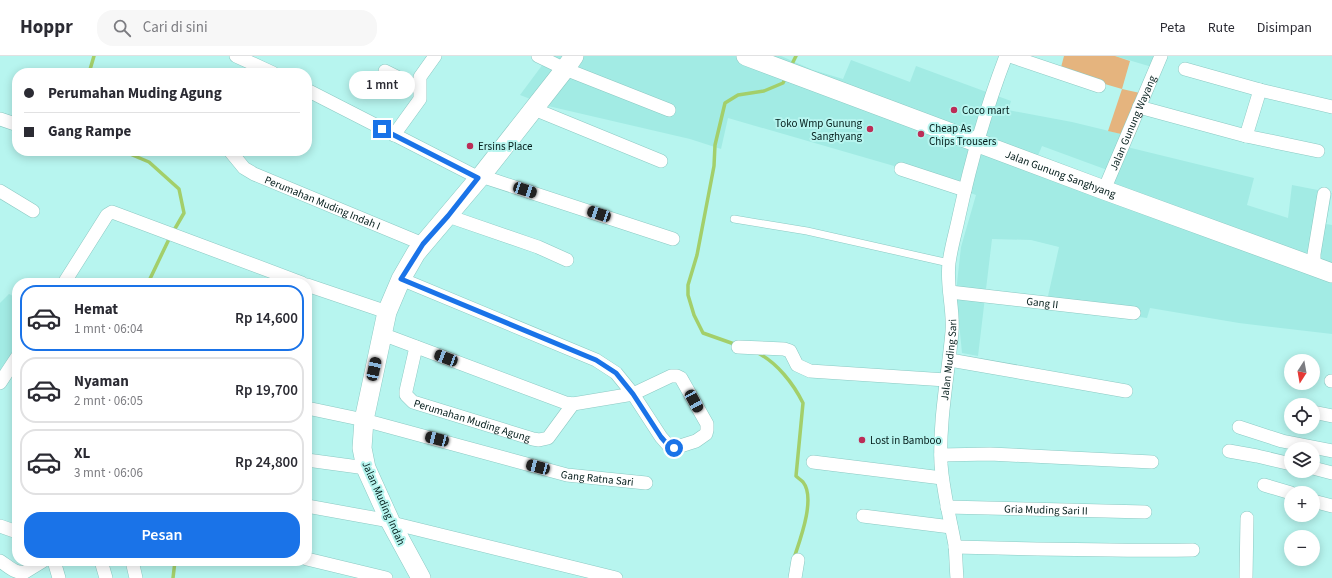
<!DOCTYPE html>
<html lang="id">
<head>
<meta charset="utf-8">
<style>
	body { margin:0; font-family:"Source Sans 3",sans-serif; background:#f7f7f7; color:#2b2b33; height:100vh; display:flex; flex-direction:column; font-size:15px; white-space:nowrap }
	* { box-sizing:border-box; margin:0 }
	p { font-size:13px; color:#7c7c81 }
	.icon { flex:none; width:22px; height:22px; fill:none; stroke:currentColor; stroke-width:2; stroke-linecap:round; stroke-linejoin:round }
	.map { position:relative; flex:1; overflow:hidden }
	.panel { position:absolute; left:12px; top:222px; width:300px; height:288px; display:flex; flex-direction:column; background:#fff; border-radius:16px; box-shadow:0 2px 10px #0003 }
	.panel>* { flex:none }
	.guide { position:absolute; left:12px; top:12px; width:300px; height:88px; border-radius:16px; box-shadow:0 2px 10px #0003; display:grid; align-content:center; height:88px; padding:0 12px; background:#fff }
	.needle { width:26px; rotate:191deg }
	.buttons { position:absolute; left:1284px; top:298px; display:grid; gap:8px }
	.buttons a { display:grid; place-items:center; width:36px; height:36px; border-radius:50%; background:#fff; box-shadow:0 2px 10px #0003; font-size:20px }
	.end { position:absolute; width:18px; height:18px; margin:-9px; border:5px solid #1a73e8; background:#fff; box-shadow:0 0 0 2px #fff }
	.from { border-radius:50% }
	.bubble { position:absolute; height:28px; border-radius:14px; background:#fff; box-shadow:0 2px 10px #0003; font-size:13px; font-weight:600; line-height:28px; text-align:center }
	.car { position:absolute; width:12px; height:24px; margin:-12px -6px; border-radius:5px; box-shadow:0 0 3px 1px #0007; background:linear-gradient(#222 24%,#8ab4d8 0 40%,#222 0 76%,#8ab4d8 0 86%,#222 0) }
	.guide b { display:flex; align-items:center; gap:14px; height:38px; font-size:15px }
	.guide b+b { border-top:1px solid #e1e1e2 }
	.guide i { width:10px; height:10px; background:#2b2b33 }
	ul { padding:7px 0 0; list-style:none }
	li { display:flex; align-items:center; gap:12px; height:66px; margin:0 8px 6px; padding:0 4px; border:2px solid #e1e1e2; border-radius:16px }
	li div { flex:1 }
	li b { display:block; font-size:15px }
	li em { font-style:normal; font-weight:600 }
	li.selected { border-color:#1a73e8 }
	li>.icon { width:36px; height:36px; stroke-width:1.5 }
	.cta { display:flex; gap:8px; margin-top:auto; padding:8px 12px }
	.cta a { flex:1; height:46px; border-radius:16px; background:#1a73e8; color:#fff; font-size:16px; font-weight:600; line-height:46px; text-align:center }
	header { display:flex; align-items:center; gap:24px; box-sizing:border-box; height:56px; padding:0 20px; background:#fff; border-bottom:1px solid #e1e1e2 }
	header strong { font-size:19px }
	nav { display:flex; gap:22px; margin-inline-start:auto; font-size:14px }
	.search { width:280px; height:36px; background:#f7f7f7; display:flex; align-items:center; gap:10px; box-sizing:border-box; padding:0 14px; border-radius:16px; color:#7c7c81; font-size:15px }
	.map>svg:first-child { display:block }
	.built { fill:#a2ebe4; fill-rule:evenodd }
	.green { fill:#e5b47e }
	.lines { fill:none; stroke-linecap:round; stroke-linejoin:round }
	.stream { stroke:#a3cf6a; stroke-width:3.5 }
	.lane-casing { stroke:#8cc9c3; stroke-width:8 }
	.street-casing { stroke:#8cc9c3; stroke-width:14 }
	.secondary-casing { stroke:#8cc9c3; stroke-width:20 }
	.lane { stroke:#fff; stroke-width:7 }
	.street { stroke:#fff; stroke-width:13 }
	.secondary { stroke:#fff; stroke-width:19 }
	.route { stroke:#1a73e8; stroke-width:5 }
	.poi-dot { fill:#bc2d57; stroke:#b7f5ef; stroke-width:1.5 }
	.labels { text-anchor:middle; stroke-width:4; stroke-linejoin:round; paint-order:stroke }
	.poi-label { font-size:11px; fill:#031c1a; stroke:#b7f5ef; text-anchor:start }
	.street-label { font-size:11px; fill:#031c1a; stroke:#b7f5ef }
</style>
</head>
<body>
<header>
<strong>Hoppr</strong>
<div class="search"><svg class="icon" aria-label="search" viewBox="0 0 24 24"><circle cx="10" cy="10" r="6"/><path d="M15 15l6 6"/></svg>Cari di sini</div>
<nav><a>Peta</a><a>Rute</a><a>Disimpan</a></nav>
</header>
<div class="map">
<svg width="1332" height="522" viewBox="0 0 1332 522">
	<rect width="100%" height="100%" fill="#b7f5ef"/>
	<g class="built">
		<path d="M 549,0 L 781,0 L 813,14 L 843,23 L 851,4 L 910,26 L 916,10 L 1011,45 L 1008,54 L 1072,66 L 1134,81 L 1127,91 L 1254,122 L 1247,149 L 1288,162 L 1292,129 L 1328,136 L 1332,137 L 1326,168 L 1332,169 L 1332,278 L 1239,267 L 1150,252 L 1147,262 L 1046,249 L 1059,191 L 1031,184 L 992,183 L 978,300 L 962,297 L 956,236 L 961,191 L 976,139 L 901,112 L 728,62 L 721,93 L 690,83 L 548,50 L 520,39 ZM 1042,90 L 1110,115 L 1105,129 L 1037,102 Z"/>
		<path d="M 1115,0 L 1155,0 L 1152,11 Z"/>
		<path d="M 9,238 L 17,242 L 17,291 L 0,322 L 0,247 Z"/>
	</g>
	<path class="green" d="M 1064,0 L 1115,0 L 1130,5 L 1122,33 L 1149,39 L 1138,72 L 1134,81 L 1108,75 L 1122,33 L 1060,15 Z"/>
	<g class="lines">
		<g class="stream">
			<path d="M 791,10 L 796,0"/>
			<path d="M 89,17 L 94,0"/>
			<path d="M 116,95 L 130,98 L 149,106 L 179,133 L 184,157 L 173,176"/>
			<path d="M 148,227 L 170,181"/>
			<path d="M 737,289 L 703,277 L 694,259 L 688,239 L 688,229 L 697,199 L 714,110 L 715,89 L 725,47 L 738,39 L 764,35 L 783,27 L 786,21"/>
			<path d="M 758,297 C 777,307 793,327 803,347 L 796,420 C 798,422 801,424 803,426 C 816,442 800,484 794,502"/>
			<path d="M 173,522 L 175,505"/>
		</g>
		<defs>
			<path id="lane" d="M 734,163 L 807,175 L 949,207"/>
			<g id="street">
				<path d="M 236,0 L 273,17"/>
				<path d="M 538,0 L 565,13 L 669,54"/>
				<path d="M 1010,0 L 1099,30"/>
				<path d="M 1185,13 L 1260,34 L 1246,80"/>
				<path d="M 385,15 L 419,32"/>
				<path d="M 307,34 L 479,122"/>
				<path d="M 1260,34 L 1332,51"/>
				<path d="M 1139,51 L 1246,80 L 1318,95"/>
				<path d="M 534,53 L 661,105"/>
				<path d="M 0,63 L 15,68"/>
				<path d="M 394,79 L 420,43 L 420,21 L 435,0"/>
				<path id="s1" d="M 230,95 L 244,112 L 254,118 L 423,188"/>
				<path d="M 901,113 L 965,134"/>
				<path d="M 481,120 L 673,183"/>
				<path id="s2" d="M 1104,134 L 1161,0"/>
				<path d="M 0,135 L 33,155"/>
				<path d="M 448,160 L 538,191 L 567,204"/>
				<path d="M 1314,210 L 1314,198 L 1324,138"/>
				<path d="M 64,227 L 107,159 L 112,156 L 302,227"/>
				<path d="M 307,229 L 387,256"/>
				<path id="s3" d="M 950,236 L 1134,257"/>
				<path d="M 382,278 L 566,347 L 573,348 L 633,338 L 671,320 L 677,320 L 681,322 L 707,368 L 707,374 L 706,378 L 696,385 L 674,392 L 668,389 L 661,381 L 633,338 L 616,317 L 596,304 L 401,223"/>
				<path id="s4" d="M 416,291 L 406,335 L 406,339 L 413,346 L 533,383 L 539,384 L 548,382 L 573,348"/>
				<path d="M 738,291 L 784,293 L 790,295 L 797,309 L 810,315 L 946,324"/>
				<path d="M 950,304 L 1126,335"/>
				<path d="M 1331,325 L 1332,325"/>
				<path d="M 0,327 L 17,301"/>
				<path id="s5" d="M 307,352 L 364,364 L 567,419 L 646,427"/>
				<path d="M 1313,356 L 1332,360"/>
				<path d="M 1239,371 L 1282,385 L 1332,395"/>
				<path d="M 1229,395 L 1257,400 L 1291,408"/>
				<path d="M 941,399 L 990,398 L 1152,406"/>
				<path d="M 307,404 L 366,412"/>
				<path d="M 813,406 L 942,422"/>
				<path d="M 1313,412 L 1332,417"/>
				<path d="M 1264,429 L 1291,437"/>
				<path d="M 1313,445 L 1332,450"/>
				<path d="M 307,450 L 390,465"/>
				<path id="s6" d="M 947,451 L 1145,456"/>
				<path d="M 863,460 L 951,471"/>
				<path d="M 392,467 L 616,522"/>
				<path d="M 0,470 L 17,476"/>
				<path d="M 955,491 C 1034,493 1113,495 1193,494"/>
				<path d="M 307,503 L 386,522"/>
				<path d="M 0,505 C 8,510 15,518 25,516 L 43,505"/>
				<path d="M 54,505 L 59,522"/>
				<path d="M 101,505 L 106,522"/>
				<path d="M 132,505 L 136,522"/>
				<path d="M 795,522 L 798,504"/>
				<path id="s7" d="M 957,522 C 956,511 956,500 955,489 C 950,462 943,436 941,408 C 939,364 948,320 952,276 C 954,253 946,230 949,207 C 951,191 956,175 959,160 C 971,105 986,52 1006,0"/>
				<path d="M 1246,522 L 1247,462"/>
			</g>
			<g id="secondary">
				<path id="s8" d="M 746,0 L 1104,134 L 1332,217"/>
				<path d="M 421,522 L 390,465 L 366,412 L 362,392 L 364,364 L 387,256 L 401,223 L 416,197 L 481,120 L 565,13 L 574,0"/>
			</g>
		</defs>
		<use href="#lane" class="lane-casing"/>
		<use href="#street" class="street-casing"/>
		<use href="#secondary" class="secondary-casing"/>
		<use href="#lane" class="lane"/>
		<use href="#street" class="street"/>
		<use href="#secondary" class="secondary"/>
	</g>
	<g class="lines">
		<path class="route" d="M 382,73 L 478,122 L 448,160 L 423,188 L 401,223 L 596,304 L 616,317 L 633,338 L 661,381 L 668,389 L 674,392"/>
	</g>
	<g class="poi-dot">
		<circle cx="954" cy="54" r="4"/>
		<circle cx="870" cy="73" r="4"/>
		<circle cx="921" cy="78" r="4"/>
		<circle cx="470" cy="90" r="4"/>
		<circle cx="862" cy="384" r="4"/>
	</g>
	<g class="labels">
		<g class="poi-label">
			<text x="962" y="58">Coco mart</text>
			<text x="862" y="71" text-anchor="end">Toko Wmp Gunung<tspan x="862" dy="13">Sanghyang</tspan></text>
			<text x="929" y="76">Cheap As<tspan x="929" dy="13">Chips Trousers</tspan></text>
			<text x="478" y="94">Ersins Place</text>
			<text x="870" y="388">Lost in Bamboo</text>
		</g>
		<g class="street-label">
			<text dy="4" stroke="none"><textPath href="#s2" startOffset="73">Jalan Gunung Wayang</textPath></text>
			<text dy="4" stroke="none"><textPath href="#s8" startOffset="336">Jalan Gunung Sanghyang</textPath></text>
			<text dy="4" stroke="none"><textPath href="#s1" startOffset="108">Perumahan Muding Indah I</textPath></text>
			<text dy="4" stroke="none"><textPath href="#s3" startOffset="93">Gang II</textPath></text>
			<text dy="4" stroke="none"><textPath href="#s7" startOffset="220">Jalan Muding Sari</textPath></text>
			<text dy="4" stroke="none"><textPath href="#s4" startOffset="121">Perumahan Muding Agung</textPath></text>
			<text dy="4" stroke="none"><textPath href="#s5" startOffset="299">Gang Ratna Sari</textPath></text>
			<text transform="translate(384 447) rotate(66)" y="4">Jalan Muding Indah</text>
			<text dy="4" stroke="none"><textPath href="#s6" startOffset="99">Gria Muding Sari II</textPath></text>
		</g>
	</g>
</svg>
<div class="buttons">
<a><svg class="needle" viewBox="-14 -14 28 28"><path d="M0-13l5 13h-10z" fill="#e53935"/><path d="M0 13l5-13h-10z" fill="#7c7c81"/></svg></a>
<a><svg class="icon" aria-label="locate" viewBox="0 0 24 24"><circle cx="12" cy="12" r="6"/><path d="M12 2v4M12 18v4M2 12h4M18 12h4"/></svg></a>
<a><svg class="icon" aria-label="layers" viewBox="0 0 24 24"><path d="M12 4l9 5-9 5-9-5zM3 14l9 5 9-5"/></svg></a>
<a>+</a>
<a>−</a>
</div>
<i class="end from" style="left:674px;top:392px"></i>
<i class="end" style="left:382px;top:73px"></i>
<div class="bubble" style="left:349px;top:15px;width:66px">1 mnt</div>
<i class="car" style="left:525px;top:134px;rotate:108deg"></i>
<i class="car" style="left:599px;top:158px;rotate:288deg"></i>
<i class="car" style="left:446px;top:302px;rotate:291deg"></i>
<i class="car" style="left:374px;top:313px;rotate:12deg"></i>
<i class="car" style="left:694px;top:345px;rotate:151deg"></i>
<i class="car" style="left:437px;top:383px;rotate:285deg"></i>
<i class="car" style="left:538px;top:411px;rotate:285deg"></i>
<div class="guide">
<b><i class="from"></i>Perumahan Muding Agung</b>
<b><i></i>Gang Rampe</b>
</div>
<section class="panel">
<ul>
<li class="selected"><svg class="icon" aria-label="car" viewBox="0 0 24 24"><path d="M5 17H2v-5l4-1 3-4h7l3 4 3 1v5h-3M9 17h6M6 11h13"/><circle cx="7" cy="17" r="2"/><circle cx="17" cy="17" r="2"/></svg><div><b>Hemat</b><p>1 mnt · 06:04</p></div><em>Rp 14,600</em></li>
<li><svg class="icon" aria-label="car" viewBox="0 0 24 24"><path d="M5 17H2v-5l4-1 3-4h7l3 4 3 1v5h-3M9 17h6M6 11h13"/><circle cx="7" cy="17" r="2"/><circle cx="17" cy="17" r="2"/></svg><div><b>Nyaman</b><p>2 mnt · 06:05</p></div><em>Rp 19,700</em></li>
<li><svg class="icon" aria-label="car" viewBox="0 0 24 24"><path d="M5 17H2v-5l4-1 3-4h7l3 4 3 1v5h-3M9 17h6M6 11h13"/><circle cx="7" cy="17" r="2"/><circle cx="17" cy="17" r="2"/></svg><div><b>XL</b><p>3 mnt · 06:06</p></div><em>Rp 24,800</em></li>
</ul>
<div class="cta"><a>Pesan</a></div>
</section>
</div>
</body>
</html>
